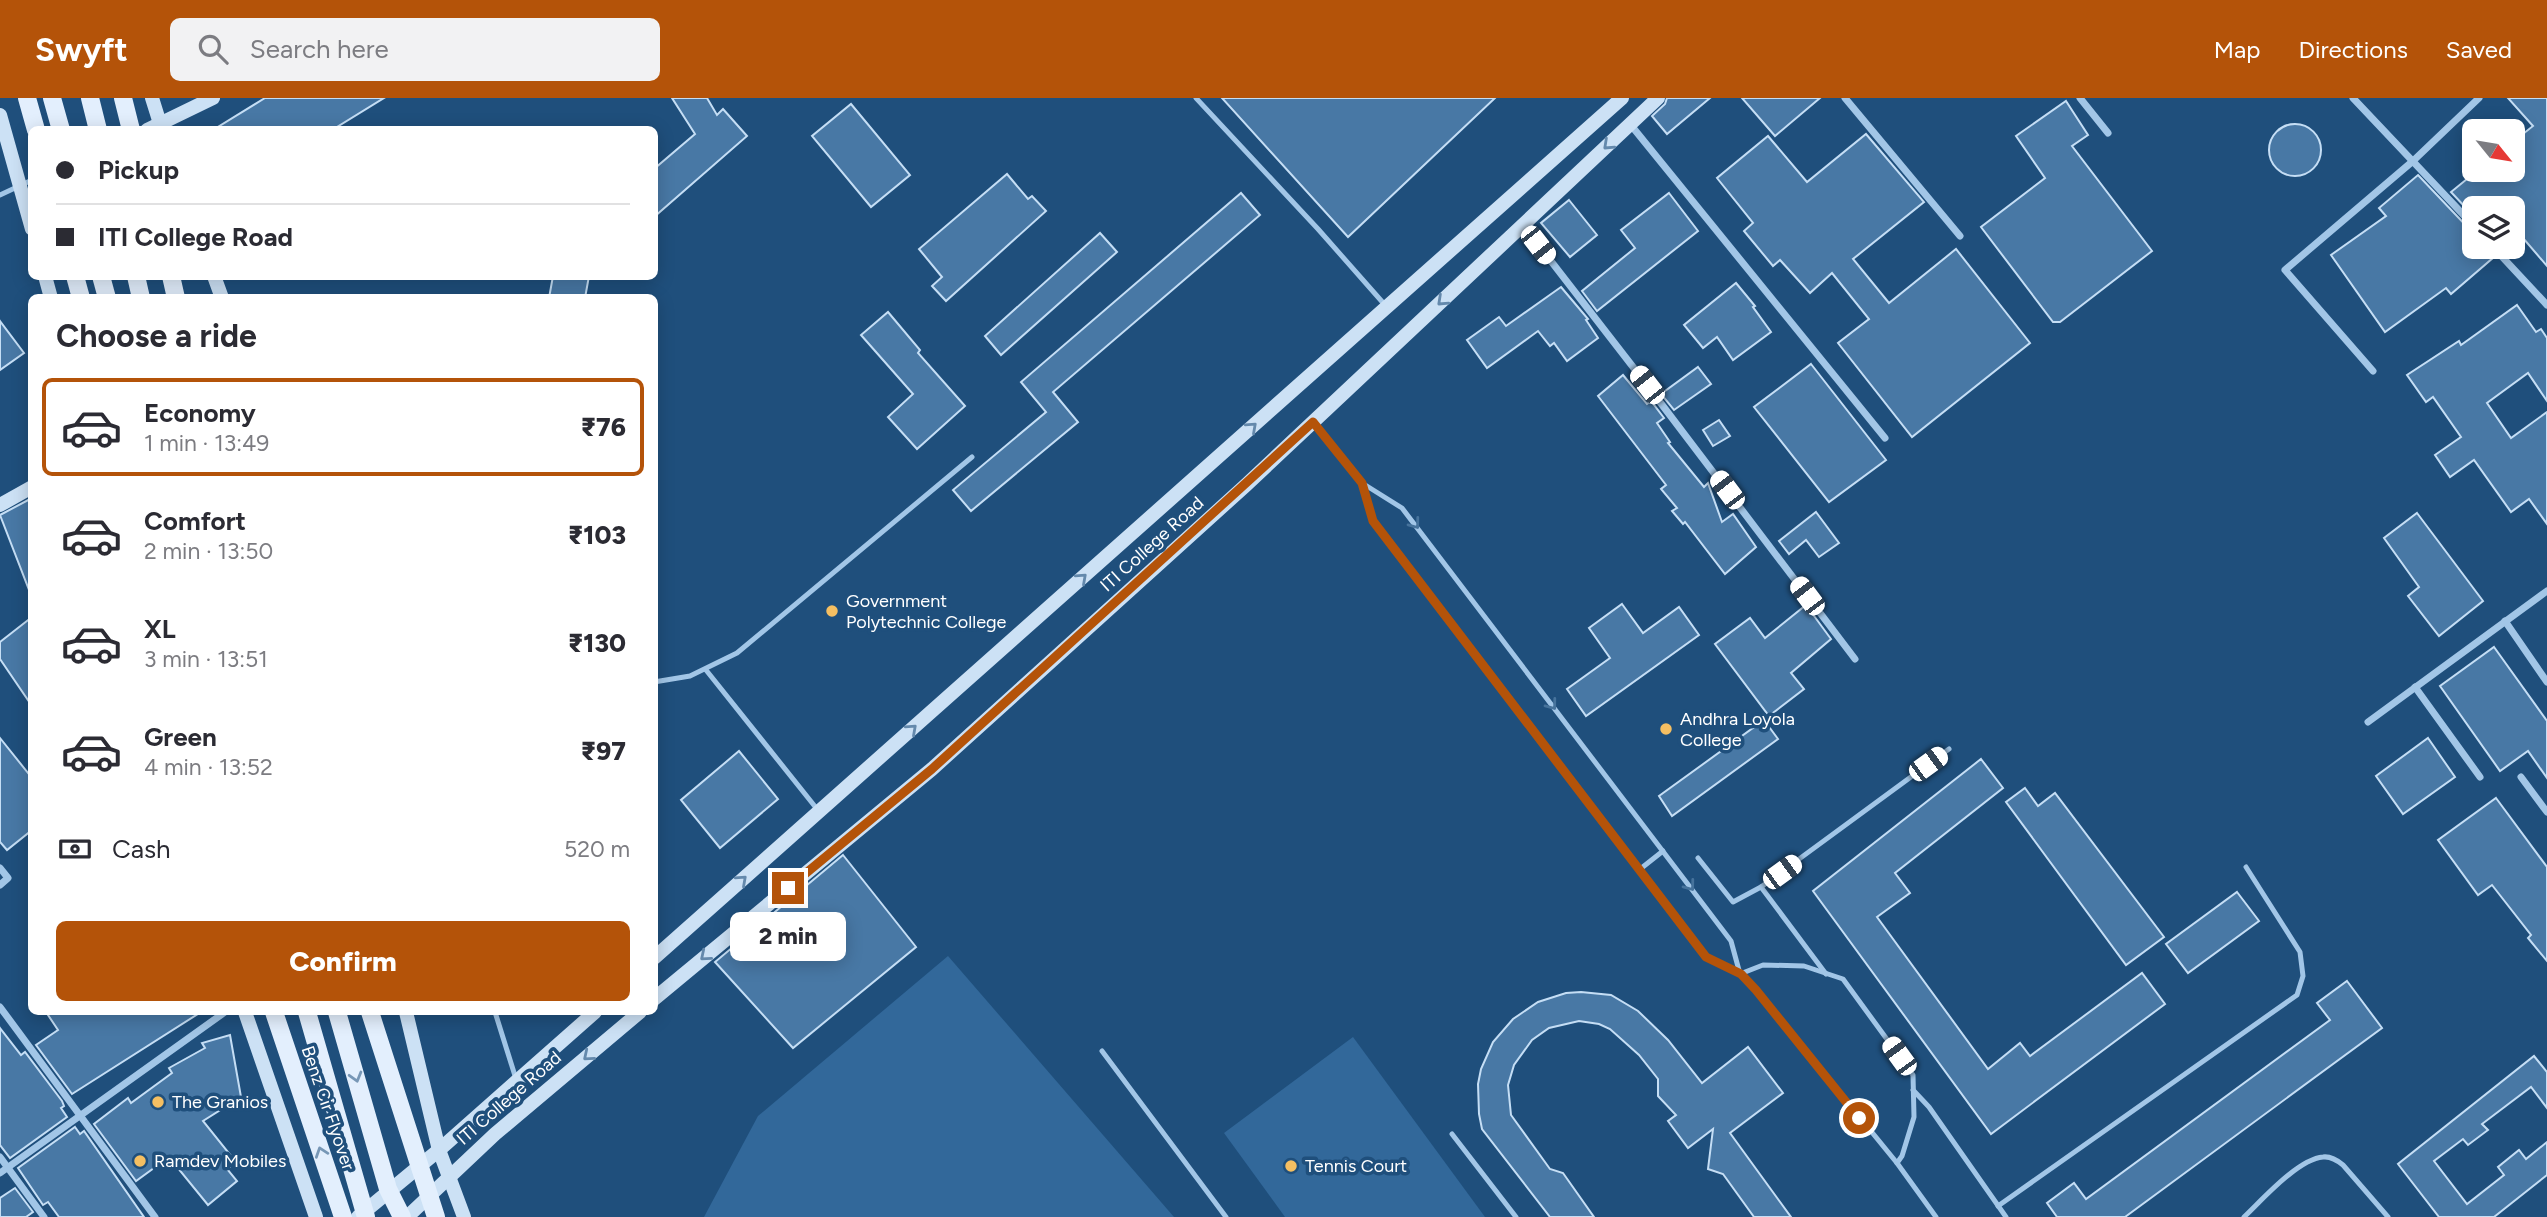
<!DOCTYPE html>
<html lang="en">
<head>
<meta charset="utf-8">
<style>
	body { margin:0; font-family:Figtree,sans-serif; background:#f2f2f3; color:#2b2b33; height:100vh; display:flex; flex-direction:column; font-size:26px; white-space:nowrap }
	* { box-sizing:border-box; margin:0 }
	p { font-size:23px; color:#7c7c81 }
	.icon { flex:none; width:38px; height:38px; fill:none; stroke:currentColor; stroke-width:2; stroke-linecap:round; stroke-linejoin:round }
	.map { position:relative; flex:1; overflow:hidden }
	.side { position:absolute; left:28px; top:196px; width:630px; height:721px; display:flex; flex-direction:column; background:#fff; border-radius:10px; box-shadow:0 4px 18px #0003 }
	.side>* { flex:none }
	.banner { position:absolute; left:28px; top:28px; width:630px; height:154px; border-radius:10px; box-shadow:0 4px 18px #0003; display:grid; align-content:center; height:154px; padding:0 28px; background:#fff }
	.needle { width:46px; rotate:120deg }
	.controls { position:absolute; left:2462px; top:21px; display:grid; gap:14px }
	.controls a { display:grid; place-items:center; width:63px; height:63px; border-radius:10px; background:#fff; box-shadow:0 4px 18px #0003; font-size:35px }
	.end { position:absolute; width:32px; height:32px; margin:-16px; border:9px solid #b45309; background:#fff; box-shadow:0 0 0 4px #fff }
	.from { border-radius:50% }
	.bubble { position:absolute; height:49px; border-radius:10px; background:#fff; box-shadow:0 4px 18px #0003; font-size:23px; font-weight:800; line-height:49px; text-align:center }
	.car { position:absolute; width:21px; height:42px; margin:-21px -10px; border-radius:9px; box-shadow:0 0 5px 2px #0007; background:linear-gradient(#fff 24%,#345 0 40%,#fff 0 76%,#345 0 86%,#fff 0) }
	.banner b { display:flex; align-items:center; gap:24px; height:66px; font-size:26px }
	.banner b+b { border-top:2px solid #e1e1e2 }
	.banner i { width:18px; height:18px; background:#2b2b33 }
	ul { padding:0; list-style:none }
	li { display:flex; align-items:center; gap:21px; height:98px; margin:0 14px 10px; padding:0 14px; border:4px solid transparent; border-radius:10px }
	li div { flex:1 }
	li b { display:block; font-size:26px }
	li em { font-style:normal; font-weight:800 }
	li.current { border-color:#b45309 }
	li>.icon { width:63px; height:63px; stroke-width:1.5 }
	h2 { padding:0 28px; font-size:32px; line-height:84px }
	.pay { display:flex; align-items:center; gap:18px; height:77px; padding:0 28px; font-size:26px }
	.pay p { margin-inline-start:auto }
	.action { display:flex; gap:14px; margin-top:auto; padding:14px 28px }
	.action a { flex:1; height:80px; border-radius:10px; background:#b45309; color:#fff; font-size:28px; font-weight:800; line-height:80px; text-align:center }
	header { display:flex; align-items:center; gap:42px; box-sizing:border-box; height:98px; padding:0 35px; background:#b45309; color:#fff }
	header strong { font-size:33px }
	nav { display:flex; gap:38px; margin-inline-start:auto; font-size:24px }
	.search { width:490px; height:63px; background:#f2f2f3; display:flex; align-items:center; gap:18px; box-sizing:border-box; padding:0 24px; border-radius:10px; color:#7c7c81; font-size:26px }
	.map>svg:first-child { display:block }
	.green { fill:#32689a }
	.building { fill:#4878a5; stroke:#c5def5; stroke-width:2 }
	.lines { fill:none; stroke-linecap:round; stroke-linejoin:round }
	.lane { stroke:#a2c6e7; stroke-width:5 }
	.street { stroke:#a2c6e7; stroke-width:7 }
	.secondary { stroke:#cce1f5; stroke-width:14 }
	.primary { stroke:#e3effd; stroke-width:18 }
	.primary-bridge { stroke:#e3effd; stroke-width:18 }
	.oneway { stroke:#6489ac }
	.oneway2 { stroke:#46739c }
	.oneway3 { stroke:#7797b6 }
	.route { stroke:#b45309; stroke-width:9 }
	.poi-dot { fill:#f5bf62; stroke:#1f4f7c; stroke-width:2.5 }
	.labels { text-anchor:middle; stroke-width:7; stroke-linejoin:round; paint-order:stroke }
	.street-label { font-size:18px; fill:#fff; stroke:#1f4f7c }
	.poi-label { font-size:18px; fill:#fff; stroke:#1f4f7c; text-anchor:start }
</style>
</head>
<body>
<header>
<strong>Swyft</strong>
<div class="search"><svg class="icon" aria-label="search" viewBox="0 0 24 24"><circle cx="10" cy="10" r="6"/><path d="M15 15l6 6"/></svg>Search here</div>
<nav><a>Map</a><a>Directions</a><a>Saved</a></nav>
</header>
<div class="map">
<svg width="2547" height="1119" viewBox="0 0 2547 1119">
	<rect width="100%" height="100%" fill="#1f4f7c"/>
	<g class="green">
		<path d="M 948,858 L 1174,1119 L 704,1119 L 758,1018 Z"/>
		<path d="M 1353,939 L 1485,1119 L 1285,1119 L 1224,1035 Z"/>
	</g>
	<g class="building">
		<path d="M 265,0 L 384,0 L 332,32 L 213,32 Z"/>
		<path d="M 672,0 L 707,0 L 717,17 L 723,11 L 747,38 L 654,119 L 654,71 L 695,36 Z"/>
		<path d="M 1222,0 L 1495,0 L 1348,139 Z"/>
		<path d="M 1667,0 L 1710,0 L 1667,36 L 1652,18 L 1665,6 Z"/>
		<path d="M 1742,0 L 1820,0 L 1775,38 Z"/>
		<path d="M 2508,0 L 2547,0 L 2547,168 L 2523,140 L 2513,149 L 2513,110 L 2466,110 L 2451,94 L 2478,72 L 2513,72 L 2513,44 L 2533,28 Z"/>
		<path d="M 2066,3 L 2088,37 L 2072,48 L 2152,153 L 2060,224 L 2053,224 L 1981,129 L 2045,80 L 2016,38 Z"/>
		<path d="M 851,6 L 910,77 L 871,109 L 812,38 Z"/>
		<circle cx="2295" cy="52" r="26"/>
		<path d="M 1866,36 L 1924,104 L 1853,161 L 1889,205 L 1956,151 L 2030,245 L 1912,339 L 1838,245 L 1869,221 L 1832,175 L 1810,195 L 1780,162 L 1773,168 L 1744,133 L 1753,125 L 1717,80 L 1768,38 L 1807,84 Z"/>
		<path d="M 1007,76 L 1028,101 L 1032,98 L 1046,113 L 946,203 L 932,188 L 942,179 L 919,151 Z"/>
		<path d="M 2418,77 L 2474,136 L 2474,149 L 2487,149 L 2494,159 L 2451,196 L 2446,190 L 2385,234 L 2331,157 L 2386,118 L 2379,110 Z"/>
		<path d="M 1241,95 L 1260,117 L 1053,294 L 1078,324 L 971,413 L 953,392 L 1046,314 L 1021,284 Z"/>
		<path d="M 1669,95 L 1698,133 L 1597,213 L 1582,193 L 1635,150 L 1621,132 Z"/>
		<path d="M 1569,102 L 1597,137 L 1570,159 L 1541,125 Z"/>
		<path d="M 1100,135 L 1117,154 L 1001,257 L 985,238 Z"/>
		<path d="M 553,178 L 589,178 L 585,200 L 549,200 Z"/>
		<path d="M 1736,185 L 1755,208 L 1753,209 L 1771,234 L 1733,262 L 1717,239 L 1703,250 L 1684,227 Z"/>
		<path d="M 1561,189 L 1588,221 L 1586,222 L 1598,240 L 1567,263 L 1554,245 L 1550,248 L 1538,233 L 1487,270 L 1467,242 L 1499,219 L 1506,228 Z"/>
		<path d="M 2517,207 L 2536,234 L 2541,231 L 2547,240 L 2547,303 L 2528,275 L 2487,305 L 2511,340 L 2547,314 L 2547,426 L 2529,401 L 2511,414 L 2474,362 L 2450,379 L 2435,357 L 2461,339 L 2433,299 L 2426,304 L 2407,277 L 2459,243 L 2461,247 Z"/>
		<path d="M 888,214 L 920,252 L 918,255 L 965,308 L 917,351 L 888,319 L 913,296 L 861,237 Z"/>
		<path d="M 0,223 L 24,255 L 0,272 Z"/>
		<path d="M 1811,266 L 1886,362 L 1829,404 L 1754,309 Z"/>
		<path d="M 1698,269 L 1711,286 L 1674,312 L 1661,296 Z"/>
		<path d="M 1623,277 L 1647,306 L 1651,303 L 1664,320 L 1657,325 L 1670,344 L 1668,345 L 1704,389 L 1708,385 L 1722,424 L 1733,416 L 1756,449 L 1725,476 L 1685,424 L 1683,426 L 1672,413 L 1677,410 L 1661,391 L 1666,387 L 1598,298 Z"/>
		<path d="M 1719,322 L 1730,338 L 1713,348 L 1703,332 Z"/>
		<path d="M 32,400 L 32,497 L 31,497 L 0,417 Z"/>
		<path d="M 1816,414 L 1839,445 L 1819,459 L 1806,442 L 1789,456 L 1779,443 Z"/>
		<path d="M 2417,415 L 2483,503 L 2439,538 L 2408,498 L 2419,489 L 2384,440 Z"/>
		<path d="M 1622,506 L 1643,535 L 1679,509 L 1699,537 L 1586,618 L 1567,591 L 1610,560 L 1589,530 Z"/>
		<path d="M 1806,507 L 1831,541 L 1791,575 L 1804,591 L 1769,618 L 1715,546 L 1750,520 L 1765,540 Z"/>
		<path d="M 32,519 L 32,608 L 0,561 L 0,544 Z"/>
		<path d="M 2494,549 L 2547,623 L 2547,680 L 2528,653 L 2500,673 L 2440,588 Z"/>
		<path d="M 1764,622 L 1778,641 L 1672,718 L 1659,698 Z"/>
		<path d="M 0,640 L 32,680 L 32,732 L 7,752 L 0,744 Z"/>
		<path d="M 2428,640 L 2455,679 L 2403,716 L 2376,678 Z"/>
		<path d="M 739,653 L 778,701 L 720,750 L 681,702 Z"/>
		<path d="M 1981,661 L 2003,690 L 1895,775 L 1910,795 L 1877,819 L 1988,971 L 2020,945 L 2030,958 L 2142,875 L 2165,906 L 1991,1036 L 1813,793 Z"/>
		<path d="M 2025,690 L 2038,708 L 2055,695 L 2164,839 L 2126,867 L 2006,704 Z"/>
		<path d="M 2496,700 L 2547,769 L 2547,863 L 2528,840 L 2531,837 L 2492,787 L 2478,797 L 2438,742 Z"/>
		<path d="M 843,757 L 916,849 L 793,950 L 715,864 Z"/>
		<path d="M 2237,794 L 2259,823 L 2188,875 L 2166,846 Z"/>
		<path d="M 2347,883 L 2382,930 L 2125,1119 L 2057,1119 L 2047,1105 L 2074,1085 L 2086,1101 L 2330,922 L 2317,905 Z"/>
		<path d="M 1581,894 L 1611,897 L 1638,913 L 1668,942 L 1702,985 L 1748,949 L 1783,995 L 1730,1035 L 1791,1119 L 1754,1119 L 1723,1076 L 1708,1071 L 1713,1031 L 1688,1050 L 1668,1023 L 1676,1017 L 1658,998 L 1658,981 L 1639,957 L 1610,931 L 1599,926 L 1579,923 L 1549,930 L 1532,942 L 1514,967 L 1508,987 L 1511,1017 L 1550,1071 L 1563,1075 L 1594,1119 L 1550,1119 L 1482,1031 L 1479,1016 L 1478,986 L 1481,971 L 1493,944 L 1513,921 L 1538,904 L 1566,895 Z"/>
		<path d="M 46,914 L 201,914 L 72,996 L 36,947 L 58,932 Z"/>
		<path d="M 0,930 L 21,957 L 25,954 L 62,1003 L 64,1008 L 61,1010 L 67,1019 L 10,1060 L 0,1047 Z"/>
		<path d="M 230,937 L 241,999 L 203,1023 L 236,1064 L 227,1071 L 237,1083 L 208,1107 L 169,1059 L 136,1083 L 94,1026 L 128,1000 L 131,1005 L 172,975 L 169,970 L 205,950 L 202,945 Z"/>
		<path d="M 2534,958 L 2547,974 L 2547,1010 L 2531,989 L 2482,1026 L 2488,1032 L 2468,1047 L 2463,1041 L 2434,1063 L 2467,1106 L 2504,1077 L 2498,1069 L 2519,1052 L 2526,1061 L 2547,1044 L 2547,1077 L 2494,1119 L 2439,1119 L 2398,1066 Z"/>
		<path d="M 75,1029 L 80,1036 L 84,1033 L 144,1119 L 59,1119 L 48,1104 L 43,1107 L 18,1070 Z"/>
		<path d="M 15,1090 L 33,1114 L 26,1119 L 0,1119 L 0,1100 Z"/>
	</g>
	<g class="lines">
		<g class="lane">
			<path d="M 1196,0 L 1318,131 L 1385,207"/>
			<path d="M 0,97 L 32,82"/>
			<path d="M 1313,324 L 1362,385 L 1402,410 L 1731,843 L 1740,876"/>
			<path d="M 1362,385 L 1373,423 L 1706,859 L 1740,876 L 1756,892 L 1897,1065 L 1936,1119"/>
			<path d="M 706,572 L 817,711"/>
			<path d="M 654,584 L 690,578 L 737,555 L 972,359"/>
			<path d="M 1698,760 L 1733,804 L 1761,789 L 1949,651"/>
			<path d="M 1639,772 L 1663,753"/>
			<path d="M 1761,789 L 1826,876"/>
			<path d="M 1740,876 L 1763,867 L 1804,868 L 1843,881 L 1913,977 L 1914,1019 L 1902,1058 L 1897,1065"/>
			<path d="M 495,914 L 516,981"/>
			<path d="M 1102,953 L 1226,1119"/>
			<path d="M 1913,992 L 1929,1009 L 2006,1119"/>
			<path d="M 1452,1036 L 1516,1119"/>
			<path d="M 1998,1108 L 2297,897 L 2303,878 L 2300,854 L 2246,769"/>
			<path d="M 2244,1119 C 2262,1102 2298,1061 2323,1059 C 2331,1058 2337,1062 2343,1067 L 2388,1119"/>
		</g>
		<g class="street">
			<path d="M 1845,0 L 1960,138"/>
			<path d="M 2080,0 L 2108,35"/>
			<path d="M 2353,0 L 2474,128"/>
			<path d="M 1630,26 L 1885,340"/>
			<path d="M 1523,127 L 1647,287 L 1855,561"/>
			<path d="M 2493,149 L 2547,207"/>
			<path d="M 2373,273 L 2285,172 L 2413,63 L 2479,0"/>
			<path d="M 2505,523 L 2547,584"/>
			<path d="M 2415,589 L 2480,679"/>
			<path d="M 2368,624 L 2547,493"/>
			<path d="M 2521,679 L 2547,714"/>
			<path d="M 0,770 L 8,780 L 0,787"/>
			<path d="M 0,909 L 155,1119"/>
			<path d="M 0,1059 L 44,1119"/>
			<path d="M 0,1075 L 225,914"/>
		</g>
		<g class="secondary">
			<path d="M 152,0 L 162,32"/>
			<path d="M 0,17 L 32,131"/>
			<path d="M 147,32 L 213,0"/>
			<path d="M 45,178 L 51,200"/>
			<path d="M 214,178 L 222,200"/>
			<path d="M 0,407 L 32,389"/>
			<path d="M 654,860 L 1622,0"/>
			<path d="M 654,901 L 932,671 L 1246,387 L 1658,0"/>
			<path d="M 245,914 L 316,1119"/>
			<path d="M 406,914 L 439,1052 L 464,1119"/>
			<path d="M 358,1119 L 439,1052 L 595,914"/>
			<path d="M 407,1119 L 495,1036 L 640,914"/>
		</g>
		<g class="primary">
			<path d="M 27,0 L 36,32"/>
			<path d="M 52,0 L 61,32"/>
			<path d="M 90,0 L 98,32"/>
			<path d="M 123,0 L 131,32"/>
			<path d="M 75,178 L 81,200"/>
			<path d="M 101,178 L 107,200"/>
			<path d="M 136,178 L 141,200"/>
			<path d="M 171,178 L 176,200"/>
			<path d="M 274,914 L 343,1119"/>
			<path d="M 307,914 L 366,1119"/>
			<path d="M 337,914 L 388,1091 L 402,1119"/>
		</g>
		<path class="primary-bridge" d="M 370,914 L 436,1119"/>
	</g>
	<defs><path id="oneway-chevron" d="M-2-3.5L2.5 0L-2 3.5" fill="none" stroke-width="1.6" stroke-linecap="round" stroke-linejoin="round" transform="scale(1.75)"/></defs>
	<g class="oneway">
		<use href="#oneway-chevron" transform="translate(1608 47) rotate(137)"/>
		<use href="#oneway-chevron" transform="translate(1442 203) rotate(137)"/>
		<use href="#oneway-chevron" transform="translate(1252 329) rotate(-42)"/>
		<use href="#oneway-chevron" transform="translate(1082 480) rotate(-42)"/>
		<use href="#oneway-chevron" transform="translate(912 631) rotate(-42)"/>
		<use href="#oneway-chevron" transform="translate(742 782) rotate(-42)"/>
		<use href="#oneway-chevron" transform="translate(705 858) rotate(140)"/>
		<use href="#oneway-chevron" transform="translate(588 958) rotate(140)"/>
	</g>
	<g class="oneway2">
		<use href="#oneway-chevron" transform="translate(1415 426) rotate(53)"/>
		<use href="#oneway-chevron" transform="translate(1552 607) rotate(53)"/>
		<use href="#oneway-chevron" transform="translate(1690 788) rotate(53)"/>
	</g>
	<g class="oneway3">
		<use href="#oneway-chevron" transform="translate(356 979) rotate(74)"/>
		<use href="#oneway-chevron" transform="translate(321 1054) rotate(-109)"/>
	</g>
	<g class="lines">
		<path class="route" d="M 788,790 L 932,671 L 1313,324 L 1362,385 L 1373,423 L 1706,859 L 1741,876 L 1756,892 L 1859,1020"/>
	</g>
	<g class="poi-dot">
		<circle cx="832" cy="513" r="7"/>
		<circle cx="1666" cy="631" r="7"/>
		<circle cx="158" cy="1004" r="7"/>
		<circle cx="140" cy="1063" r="7"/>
		<circle cx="1291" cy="1068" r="7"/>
	</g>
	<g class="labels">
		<g class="street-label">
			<text transform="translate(1152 446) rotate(-42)" y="6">ITI College Road</text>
			<text transform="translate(509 1000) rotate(-41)" y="6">ITI College Road</text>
			<text transform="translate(328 1010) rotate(71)" y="6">Benz Cir Flyover</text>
		</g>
		<g class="poi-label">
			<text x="846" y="509">Government<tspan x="846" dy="21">Polytechnic College</tspan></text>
			<text x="1680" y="627">Andhra Loyola<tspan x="1680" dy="21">College</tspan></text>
			<text x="172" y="1010">The Granios</text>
			<text x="154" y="1069">Ramdev Mobiles</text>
			<text x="1305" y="1074">Tennis Court</text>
		</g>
	</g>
</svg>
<div class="controls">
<a><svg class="needle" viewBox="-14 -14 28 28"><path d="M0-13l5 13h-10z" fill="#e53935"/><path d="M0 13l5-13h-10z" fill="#7c7c81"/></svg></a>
<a><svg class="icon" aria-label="layers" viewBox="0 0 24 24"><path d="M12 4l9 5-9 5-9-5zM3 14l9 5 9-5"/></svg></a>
</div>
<i class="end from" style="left:1859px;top:1020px"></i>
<i class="end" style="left:788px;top:790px"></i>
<div class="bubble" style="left:730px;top:814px;width:116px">2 min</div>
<i class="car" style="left:1538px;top:147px;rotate:142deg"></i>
<i class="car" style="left:1647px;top:287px;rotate:322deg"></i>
<i class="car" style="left:1727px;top:392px;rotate:323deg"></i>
<i class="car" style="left:1807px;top:498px;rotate:323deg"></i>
<i class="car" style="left:1928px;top:666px;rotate:54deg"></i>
<i class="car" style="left:1782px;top:774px;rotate:54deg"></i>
<i class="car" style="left:1899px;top:958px;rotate:324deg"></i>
<div class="banner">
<b><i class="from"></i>Pickup</b>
<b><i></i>ITI College Road</b>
</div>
<section class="side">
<h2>Choose a ride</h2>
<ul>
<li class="current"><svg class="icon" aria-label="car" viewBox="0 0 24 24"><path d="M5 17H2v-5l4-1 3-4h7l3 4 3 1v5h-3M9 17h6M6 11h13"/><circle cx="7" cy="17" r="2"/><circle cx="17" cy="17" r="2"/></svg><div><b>Economy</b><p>1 min · 13:49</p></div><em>₹76</em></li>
<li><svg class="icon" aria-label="car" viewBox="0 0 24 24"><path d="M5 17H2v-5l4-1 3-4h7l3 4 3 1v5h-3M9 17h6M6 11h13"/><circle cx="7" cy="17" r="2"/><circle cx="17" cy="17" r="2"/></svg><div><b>Comfort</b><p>2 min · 13:50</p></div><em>₹103</em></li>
<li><svg class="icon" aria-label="car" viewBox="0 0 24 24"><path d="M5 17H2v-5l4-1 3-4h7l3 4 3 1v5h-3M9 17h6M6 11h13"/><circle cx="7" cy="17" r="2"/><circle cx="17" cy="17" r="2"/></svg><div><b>XL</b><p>3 min · 13:51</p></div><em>₹130</em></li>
<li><svg class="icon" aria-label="car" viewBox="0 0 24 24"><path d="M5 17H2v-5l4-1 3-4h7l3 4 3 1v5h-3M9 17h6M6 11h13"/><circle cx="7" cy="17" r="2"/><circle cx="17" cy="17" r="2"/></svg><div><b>Green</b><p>4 min · 13:52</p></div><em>₹97</em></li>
</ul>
<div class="pay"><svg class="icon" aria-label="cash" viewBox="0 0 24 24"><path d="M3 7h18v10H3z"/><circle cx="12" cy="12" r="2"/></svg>Cash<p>520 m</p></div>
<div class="action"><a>Confirm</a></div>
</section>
</div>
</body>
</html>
